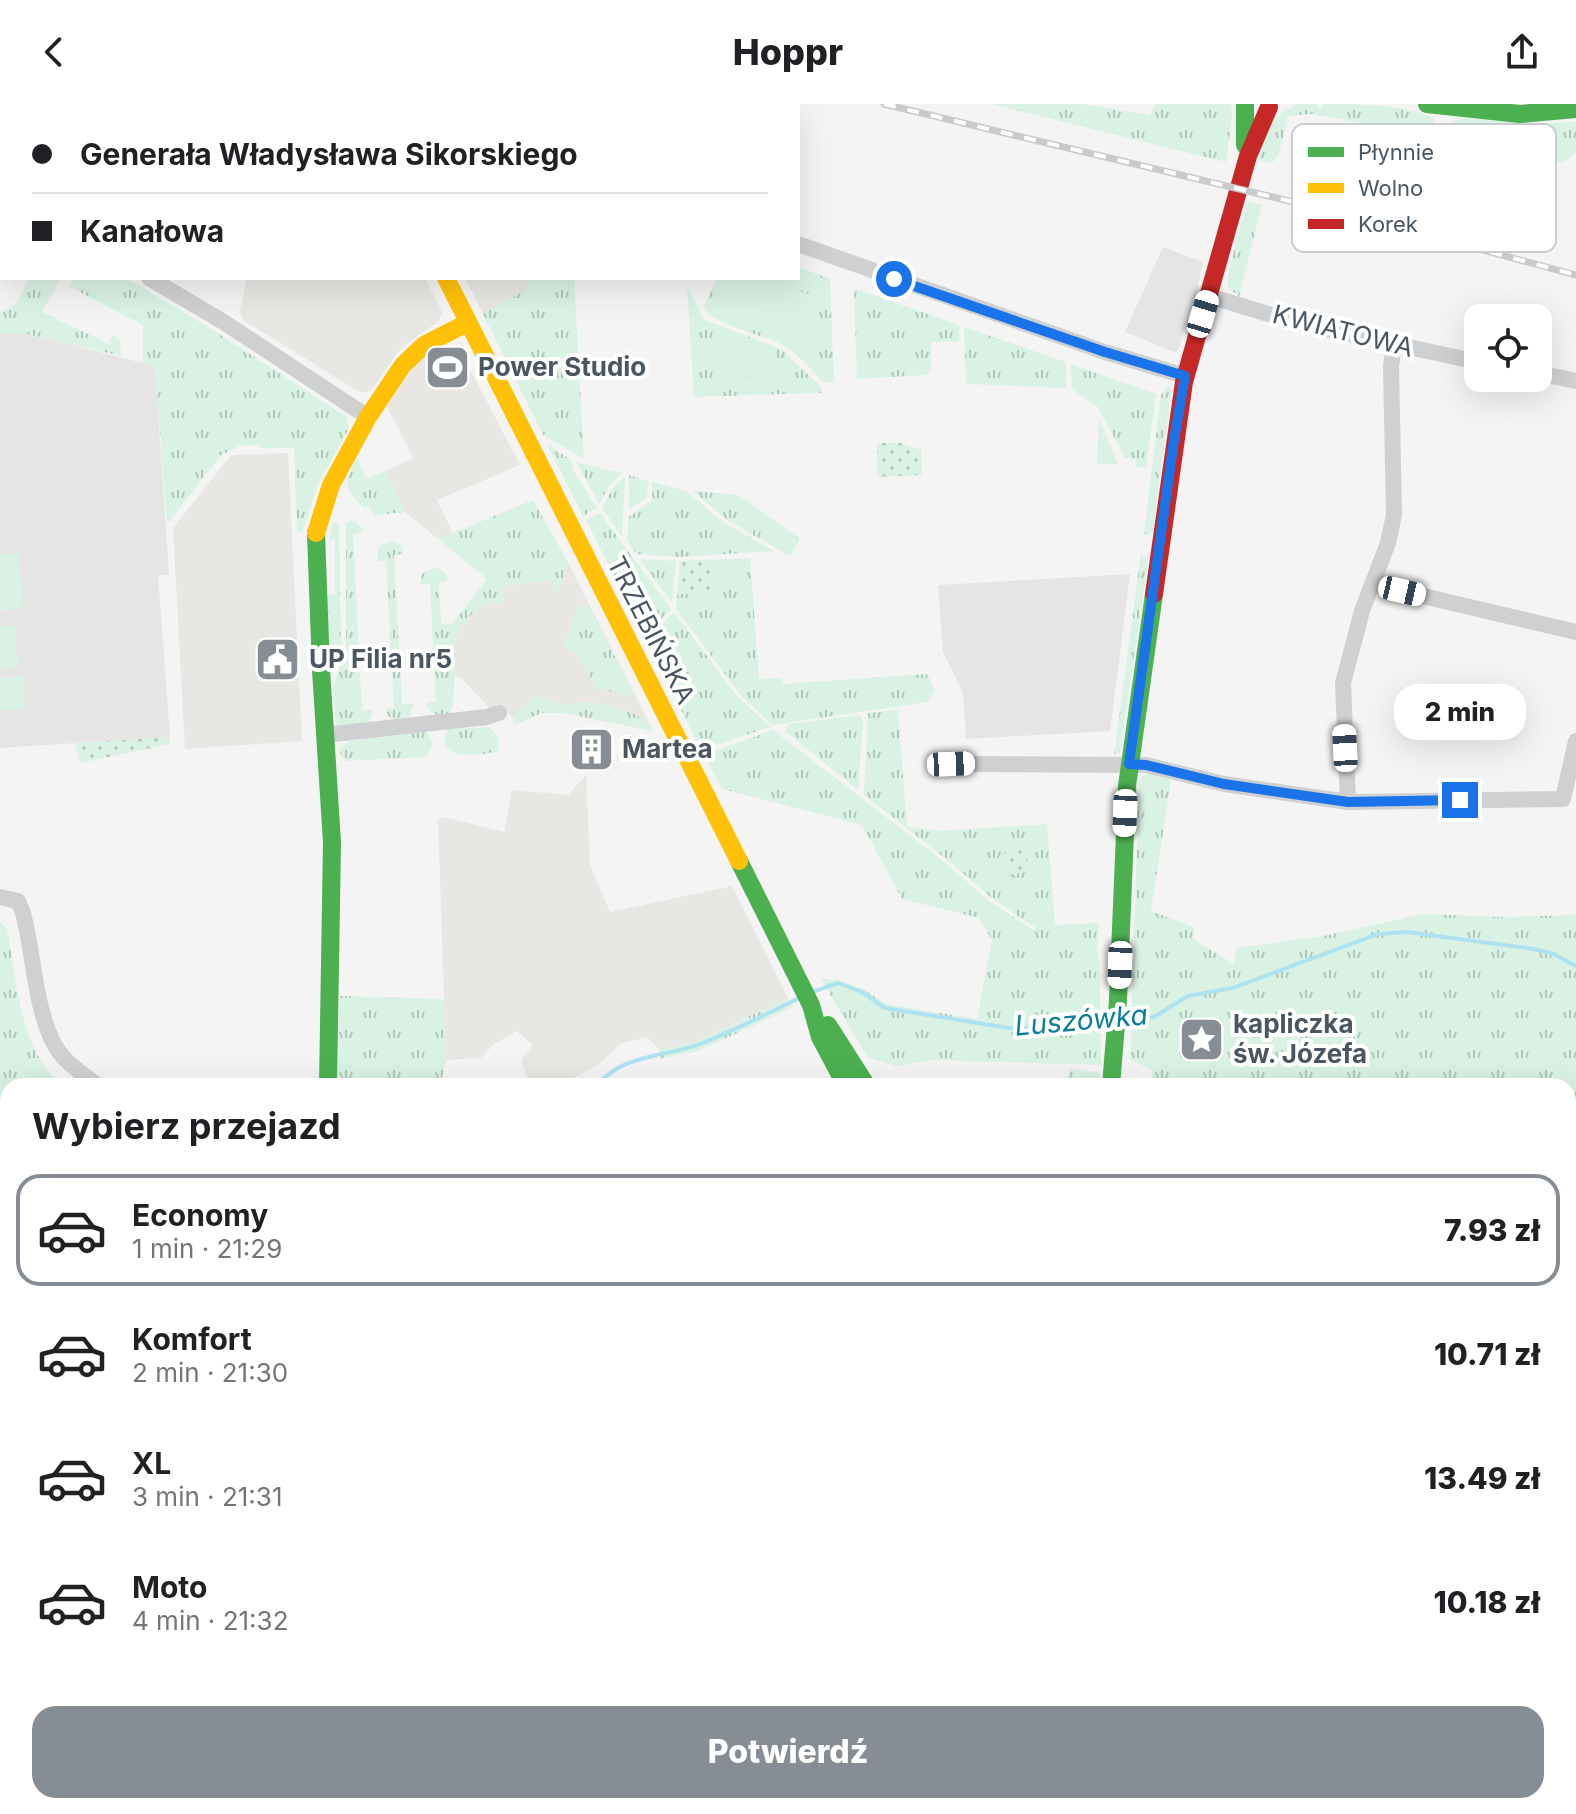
<!DOCTYPE html>
<html lang="pl">
<head>
<meta charset="utf-8">
<style>
	body { margin:0; font-family:Inter,sans-serif; background:#f6f6f6; color:#202124; height:100vh; display:flex; flex-direction:column; font-size:30px; white-space:nowrap }
	* { box-sizing:border-box; margin:0 }
	p { font-size:26px; color:#757577 }
	.icon { flex:none; width:44px; height:44px; fill:none; stroke:currentColor; stroke-width:2; stroke-linecap:round; stroke-linejoin:round }
	.map { position:relative; flex:1; overflow:hidden }
	.side { position:absolute; left:0px; top:974px; width:1576px; height:736px; display:flex; flex-direction:column; background:#fff; border-radius:24px 24px 0 0; box-shadow:0 8px 32px #0002 }
	.side>* { flex:none }
	.guide { position:absolute; left:0px; top:0px; width:800px; height:176px; box-shadow:0 8px 32px #0002; display:grid; align-content:center; height:176px; padding:0 32px; background:#fff }
	.buttons { position:absolute; left:1464px; top:200px; display:grid; gap:16px }
	.buttons a { display:grid; place-items:center; width:88px; height:88px; border-radius:16px; background:#fff; box-shadow:0 8px 32px #0002; font-size:40px }
	.end { position:absolute; width:36px; height:36px; margin:-18px; border:10px solid #1a73e8; background:#fff; box-shadow:0 0 0 4px #fff }
	.from { border-radius:50% }
	.bubble { position:absolute; height:56px; border-radius:24px; background:#fff; box-shadow:0 8px 32px #0002; font-size:26px; font-weight:800; line-height:56px; text-align:center }
	.car { position:absolute; width:24px; height:48px; margin:-24px -12px; border-radius:10px; box-shadow:0 0 6px 2px #0007; background:linear-gradient(#fff 24%,#345 0 40%,#fff 0 76%,#345 0 86%,#fff 0) }
	.guide b { display:flex; align-items:center; gap:28px; height:76px; font-size:30px }
	.guide b+b { border-top:2px solid #e0e0e0 }
	.guide i { width:20px; height:20px; background:#202124 }
	ul { padding:0; list-style:none }
	li { display:flex; align-items:center; gap:24px; height:112px; margin:0 16px 12px; padding:0 16px; border:4px solid transparent; border-radius:24px }
	li div { flex:1 }
	li b { display:block; font-size:30px }
	li em { font-style:normal; font-weight:800 }
	li.selected { border-color:#868d94 }
	li>.icon { width:72px; height:72px; stroke-width:1.5 }
	h2 { padding:0 32px; font-size:36px; line-height:96px }
	.cta { display:flex; gap:16px; margin-top:auto; padding:16px 32px }
	.cta a { flex:1; height:92px; border-radius:24px; background:#868d94; color:#fff; font-size:32px; font-weight:800; line-height:92px; text-align:center }
	header { display:flex; justify-content:space-between; align-items:center; height:104px; padding:0 32px; background:#fff; font-size:36px; font-weight:800 }
	.map>svg:first-child { display:block }
	.commercial { fill:#e8e7e3 }
	.education { fill:#e6e5e6 }
	.grass { fill:url(#grass-tufts) }
	.forest { fill:url(#forest-firs) }
	.park { fill:url(#park-dots) }
	.garden { fill:#d9f2e3 }
	.lines { fill:none; stroke-linecap:round; stroke-linejoin:round }
	.stream { stroke:#aee2f0; stroke-width:4 }
	.street { stroke:#ced0d2; stroke-width:16 }
	.fast { stroke:#4caf50; stroke-width:18 }
	.slow { stroke:#ffc107; stroke-width:18 }
	.jam { stroke:#c62828; stroke-width:18 }
	.rail-casing { stroke:#c9cacc; stroke-width:7 }
	.rail { stroke:#fff; stroke-width:4; stroke-dasharray:12; stroke-linecap:butt }
	.route { stroke:#1a73e8; stroke-width:10 }
	.labels { text-anchor:middle; stroke-width:8; stroke-linejoin:round; paint-order:stroke }
	.street-label { font-size:26px; fill:#4a5661; stroke:#fff }
	.poi-label { font-size:26px; font-weight:bold; fill:#4a5661; stroke:#fff; text-anchor:start }
	.water-label { font-size:28px; font-style:italic; fill:#0c7c9b; stroke:#fff }
	.key { fill:#fff; stroke:#c9ccd0; stroke-width:2 }
	.key-label { font-size:22px; fill:#4a5661 }
</style>
</head>
<body>
<header><svg class="icon" aria-label="back" viewBox="0 0 24 24"><path d="M15 5l-7 7 7 7"/></svg>Hoppr<svg class="icon" aria-label="share" viewBox="0 0 24 24"><path d="M12 15V3M7 8l5-5 5 5M5 13v7h14v-7"/></svg></header>
<div class="map">
<svg width="1576" height="1710" viewBox="0 0 1576 1710">
	<defs>
		<pattern id="grass-tufts" width="24" height="20" patternUnits="userSpaceOnUse" patternTransform="scale(2)"><rect width="24" height="20" fill="#d9f2e3"/><path d="M3 7l-1-3M5 7V3M7 7l1-3M15 17l-1-3M17 17v-4M19 17l1-3" fill="none" stroke="#b2c7bb"/></pattern>
		<pattern id="forest-firs" width="22" height="20" patternUnits="userSpaceOnUse" patternTransform="scale(2)"><rect width="22" height="20" fill="#d9f2e3"/><path d="M5 1l3.5 6h-7zM16 11l3.5 6h-7z" fill="#b2c7bb"/></pattern>
		<pattern id="park-dots" width="8" height="8" patternUnits="userSpaceOnUse" patternTransform="scale(2)"><rect width="8" height="8" fill="#d9f2e3"/><path d="M2 2h.1M6 6h.1" fill="none" stroke="#b2c7bb" stroke-width="1.8" stroke-linecap="round"/></pattern>
	</defs>
	<rect width="100%" height="100%" fill="#f4f4f4"/>
	<g class="commercial">
		<path d="M 247,174 L 425,174 L 442,208 L 439,217 L 401,244 L 371,287 L 361,289 L 243,216 L 240,207 Z"/>
		<path d="M 465,174 L 531,174 L 526,186 L 483,210 Z"/>
		<path d="M 451,242 L 458,244 L 461,248 L 520,361 L 437,396 L 453,430 L 438,435 L 405,408 L 385,367 L 413,354 L 387,302 L 419,256 Z"/>
		<path d="M 288,349 L 302,637 L 185,645 L 173,424 L 231,351 Z"/>
		<path d="M 568,458 L 653,627 L 564,609 L 541,609 L 514,621 L 513,614 L 498,600 L 491,606 L 460,573 L 453,571 L 456,523 L 494,478 Z"/>
		<path d="M 586,671 L 590,761 L 610,808 L 732,782 L 788,894 L 695,938 L 659,945 L 647,933 L 620,940 L 599,960 L 559,982 L 530,981 L 521,956 L 533,941 L 517,927 L 494,940 L 481,954 L 446,956 L 438,714 L 448,714 L 504,728 L 512,686 L 568,691 Z"/>
		<path d="M 928,974 L 1017,976 L 1019,982 L 916,982 L 920,976 Z"/>
		<path d="M 417,1702 L 755,1702 L 753,1710 L 414,1710 Z"/>
		<path d="M 807,1702 L 866,1702 L 865,1710 L 805,1710 Z"/>
	</g>
	<g class="education">
		<path d="M 1163,143 L 1203,158 L 1195,195 L 1177,249 L 1125,228 Z"/>
		<path d="M 0,229 L 27,230 L 155,262 L 169,471 L 158,471 L 170,633 L 0,644 Z"/>
		<path d="M 1130,470 L 1110,627 L 966,635 L 963,589 L 943,548 L 938,481 Z"/>
		<rect x="0" y="1031" width="8" height="171"/>
	</g>
	<g class="grass">
		<path d="M 991,0 L 1081,0 L 1150,11 L 1155,0 L 1231,0 L 1232,14 L 1226,58 Z"/>
		<path d="M 1297,0 L 1318,0 L 1317,4 L 1321,4 L 1322,0 C 1358,0 1402,0 1434,14 L 1432,29 L 1426,31 L 1312,10 L 1288,12 L 1279,50 L 1272,59 L 1258,56 C 1268,23 1266,17 1297,0 Z"/>
		<path d="M 1465,14 L 1538,19 L 1576,18 L 1576,48 L 1563,59 L 1461,40 L 1451,35 L 1448,23 L 1452,18 Z"/>
		<path d="M 1247,97 L 1262,101 L 1239,193 L 1228,183 L 1227,174 Z"/>
		<path d="M 798,163 L 830,175 L 834,278 L 824,278 C 811,266 797,248 781,240 C 763,230 709,221 704,202 L 717,174 L 798,174 Z"/>
		<path d="M 29,174 L 61,174 L 42,208 L 109,240 L 113,230 L 120,236 L 121,252 L 27,230 L 0,229 L 0,209 L 16,200 Z"/>
		<path d="M 74,174 L 126,174 L 205,221 L 347,313 L 349,324 L 318,380 L 302,429 L 297,429 L 294,344 L 261,344 L 258,340 L 240,342 L 221,351 L 167,420 L 155,262 L 143,259 L 143,221 L 70,183 Z"/>
		<path d="M 531,174 L 574,174 L 584,355 L 543,331 L 483,210 L 526,186 Z"/>
		<path d="M 687,181 L 703,215 L 781,245 L 821,283 L 821,289 L 694,293 Z"/>
		<path d="M 856,185 L 959,221 L 959,237 L 931,238 L 931,264 L 926,271 L 857,275 L 854,189 Z"/>
		<path d="M 964,223 L 1066,258 L 1066,284 L 966,280 Z"/>
		<path d="M 1071,260 L 1156,290 L 1146,364 L 1136,363 L 1136,355 L 1125,354 L 1098,303 L 1072,285 Z"/>
		<path d="M 1168,281 L 1171,290 L 1153,426 L 1147,433 L 1144,430 L 1161,291 Z"/>
		<path d="M 1099,314 L 1118,360 L 1097,360 Z"/>
		<path d="M 547,340 L 571,356 L 573,366 L 597,404 L 583,412 Z"/>
		<path d="M 356,351 L 366,375 L 385,367 L 405,408 L 375,411 L 368,402 L 364,404 C 342,381 345,381 356,351 Z"/>
		<path d="M 576,358 L 622,369 L 611,379 L 599,400 Z"/>
		<path d="M 629,371 L 648,377 L 647,393 L 629,406 Z"/>
		<path d="M 625,373 L 622,433 L 602,404 L 614,382 Z"/>
		<path d="M 652,378 L 686,387 L 724,419 L 774,447 L 678,453 L 636,450 L 627,436 L 629,413 L 652,396 Z"/>
		<path d="M 693,387 L 739,391 L 800,435 L 790,452 L 727,416 Z"/>
		<path d="M 533,396 L 568,458 L 558,487 L 555,490 L 553,476 L 504,482 L 504,499 C 482,495 465,514 456,533 L 453,603 L 447,611 L 436,612 L 427,603 L 427,599 L 436,598 L 430,480 L 420,480 L 422,470 L 435,463 L 446,470 L 448,477 L 439,478 L 441,520 L 452,520 L 487,475 L 438,435 Z"/>
		<path d="M 600,409 L 671,505 L 644,532 L 586,416 Z"/>
		<path d="M 349,417 L 356,417 L 362,425 L 362,429 L 353,430 L 362,606 L 373,606 L 369,618 C 359,623 347,626 336,621 L 333,583 L 346,546 L 346,420 Z"/>
		<path d="M 333,419 L 339,420 L 341,543 L 328,581 L 324,491 L 335,490 L 335,436 L 329,435 Z"/>
		<path d="M 393,437 L 401,441 L 403,450 L 394,451 L 402,600 L 414,600 L 409,613 L 395,616 L 388,612 L 385,605 L 394,604 L 386,457 L 377,457 L 379,442 Z"/>
		<path d="M 1141,449 L 1148,458 L 1120,648 L 1114,651 Z"/>
		<path d="M 750,454 L 759,575 L 782,574 L 783,580 L 927,570 L 935,587 L 927,598 L 772,621 L 740,590 L 676,505 L 680,457 Z"/>
		<path d="M 639,455 L 676,457 L 672,498 Z"/>
		<path d="M 588,501 L 634,589 L 633,592 L 596,584 L 577,548 L 563,542 L 577,506 L 581,502 Z"/>
		<path d="M 674,508 L 736,591 L 770,623 L 701,646 L 647,537 Z"/>
		<path d="M 535,591 C 543,594 551,598 559,599 C 570,601 581,598 591,599 C 609,600 645,609 653,627 L 564,609 L 541,609 L 514,621 L 513,614 Z"/>
		<path d="M 898,606 L 907,722 L 939,727 L 1047,720 L 1055,821 L 1099,819 L 1097,845 L 1100,864 L 1101,961 L 932,956 L 896,962 L 867,953 L 821,875 L 838,876 L 863,885 L 886,900 L 977,915 L 992,836 L 979,814 L 902,795 L 862,721 L 722,685 L 704,651 L 773,626 L 947,760 L 989,797 L 1033,826 L 1037,825 L 990,793 L 950,758 L 864,691 L 868,609 Z"/>
		<path d="M 860,611 L 863,618 L 858,686 L 785,627 L 789,620 Z"/>
		<path d="M 488,623 C 497,629 499,635 499,646 C 492,651 460,653 452,648 C 447,645 446,641 444,636 L 448,625 Z"/>
		<path d="M 423,628 L 428,629 L 433,641 L 426,653 L 345,657 L 339,646 L 348,637 Z"/>
		<path d="M 1147,669 L 1171,676 L 1151,807 L 1194,823 L 1193,835 L 1234,860 L 1237,844 L 1323,832 L 1424,810 L 1504,813 L 1576,811 L 1576,1513 L 1568,1518 L 1568,982 L 1152,982 L 1152,965 L 1130,956 L 1139,677 Z"/>
		<path d="M 0,817 L 7,825 C 17,878 19,944 62,982 L 8,982 L 8,1031 L 0,1031 Z"/>
		<path d="M 339,892 L 444,895 L 446,956 L 440,982 L 346,982 L 338,968 Z"/>
		<path d="M 788,894 L 793,903 L 698,947 L 660,955 L 659,945 L 695,938 Z"/>
		<path d="M 1069,964 L 1100,969 L 1099,982 L 1046,982 L 1046,977 L 1068,977 Z"/>
		<path d="M 1576,1530 L 1576,1697 L 1568,1685 L 1568,1534 Z"/>
		<path d="M 8,1613 L 8,1702 L 313,1702 L 311,1710 L 0,1710 L 0,1642 Z"/>
		<path d="M 866,1702 L 971,1702 L 968,1710 L 865,1710 Z"/>
		<path d="M 991,1702 L 1170,1702 L 1172,1710 L 988,1710 Z"/>
		<path d="M 1301,1702 L 1559,1702 L 1563,1710 L 1297,1710 Z"/>
	</g>
	<path class="forest" d="M 0,1202 L 8,1202 L 8,1371 L 0,1380 L 5,1386 L 8,1385 L 8,1613 L 0,1642 Z"/>
	<g class="park">
		<path d="M 877,339 L 900,339 L 921,346 L 922,371 L 878,373 Z"/>
		<path d="M 712,457 L 714,490 L 681,490 L 681,458 Z"/>
		<path d="M 170,633 L 170,640 L 80,659 L 75,639 Z"/>
		<path d="M 1018,741 L 1031,762 L 1011,773 L 999,752 Z"/>
	</g>
	<g class="garden">
		<path d="M 729,174 L 765,174 L 822,195 L 804,243 L 716,210 Z"/>
		<path d="M 718,224 L 777,246 L 765,279 L 706,257 Z"/>
		<path d="M 19,449 L 23,504 L 0,506 L 0,450 Z"/>
		<path d="M 14,522 L 18,563 L 0,565 L 0,523 Z"/>
		<path d="M 23,573 L 25,605 L 0,606 L 0,574 Z"/>
	</g>
	<g class="lines">
		<g class="stream">
			<path d="M 812,888 L 838,879 L 862,888 L 885,904 L 1021,926 L 1055,916 L 1107,914"/>
			<path d="M 1124,915 L 1154,913 L 1188,892 L 1233,884 L 1378,830 L 1407,828 L 1533,845 L 1552,849 L 1576,862"/>
			<path d="M 597,982 C 621,950 666,953 700,940 C 733,927 765,911 797,895"/>
			<path d="M 0,1283 L 8,1281"/>
			<path d="M 801,1710 L 803,1702"/>
			<path d="M 946,1710 L 948,1707"/>
		</g>
		<g class="street">
			<path d="M 499,0 L 503,2"/>
			<path d="M 395,2 L 399,0"/>
			<path d="M 798,140 L 1105,248 L 1185,272"/>
			<path d="M 149,174 L 222,217 L 368,313"/>
			<path d="M 1209,192 L 1298,219 L 1478,258"/>
			<path d="M 1538,269 L 1576,277"/>
			<path d="M 1372,480 L 1576,528"/>
			<path d="M 325,631 L 487,613 L 499,609"/>
			<path d="M 951,660 L 1146,661 L 1224,680 L 1348,698 L 1563,695 L 1576,637"/>
			<path d="M 1348,698 L 1343,579 L 1362,507 L 1388,439 L 1394,411 L 1391,262 L 1394,241"/>
			<path d="M 0,793 L 18,797 L 23,809 C 34,850 34,899 53,938 C 62,957 82,969 98,982"/>
			<path d="M 317,1710 L 319,1702"/>
		</g>
		<g class="fast">
			<path d="M 357,0 L 358,2"/>
			<path d="M 1245,0 L 1245,41"/>
			<path d="M 1427,0 L 1520,10 L 1576,5"/>
			<path d="M 316,429 L 321,566 L 332,738 L 328,982"/>
			<path d="M 739,757 L 811,901 L 820,933 L 846,982"/>
			<path d="M 828,921 L 867,982"/>
			<path d="M 1111,982 L 1118,896 L 1127,682 L 1154,490"/>
			<path d="M 1568,1701 L 1572,1710"/>
			<path d="M 1214,1702 L 1218,1710"/>
			<path d="M 782,1710 L 783,1702"/>
			<path d="M 981,1710 L 984,1702"/>
			<path d="M 1289,1710 L 1292,1702"/>
		</g>
		<g class="slow">
			<path d="M 446,174 L 739,757"/>
			<path d="M 316,429 L 331,381 L 368,313 L 403,261 L 424,241 L 467,219"/>
			<path d="M 1568,1527 L 1576,1522"/>
			<path d="M 1178,1702 L 1179,1710"/>
		</g>
		<path class="jam" d="M 1154,490 L 1184,278 L 1248,52 L 1269,3"/>
		<defs>
			<path id="rail" d="M 884,0 L 1394,122 L 1576,171"/>
		</defs>
		<use href="#rail" class="rail-casing"/>
		<use href="#rail" class="rail"/>
	</g>
	<g class="lines">
		<path class="route" d="M 894,175 L 1105,248 L 1185,272 L 1174,336 L 1129,660 L 1146,661 L 1224,680 L 1348,698 L 1460,696"/>
	</g>
	<defs>
		<symbol id="stadium-square" viewBox="-11 -11 22 22"><rect x="-9" y="-9" width="18" height="18" rx="4" fill="#868d94" stroke="#fff"/><path d="M0-5a6.5 5 0 1 0 0 10a6.5 5 0 1 0 0-10ZM-3.5-1.8h7v3.6h-7Z" fill="#fff"/></symbol>
		<symbol id="civic-square" viewBox="-11 -11 22 22"><rect x="-9" y="-9" width="18" height="18" rx="4" fill="#868d94" stroke="#fff"/><path d="M-.6-6.5H3V-4.5H.6V-3L4-1V1h2V6H-6V1h2V-1L-.6-3ZM-1.2 2.5V6h2.4V2.5Z" fill="#fff"/></symbol>
		<symbol id="building-square" viewBox="-11 -11 22 22"><rect x="-9" y="-9" width="18" height="18" rx="4" fill="#868d94" stroke="#fff"/><path d="M-4-6H4V6H1V3H-1V6H-4ZM-2.5-4.3h1.7v1.8h-1.7ZM.8-4.3h1.7v1.8H.8ZM-2.5-1h1.7V.8h-1.7ZM.8-1h1.7V.8H.8Z" fill="#fff"/></symbol>
		<symbol id="sight-square" viewBox="-11 -11 22 22"><rect x="-9" y="-9" width="18" height="18" rx="4" fill="#868d94" stroke="#fff"/><path d="M0-6L1.8-2.2L6-1.7L2.9 1.2L3.7 5.4L0 3.3L-3.7 5.4L-2.9 1.2L-6-1.7L-1.8-2.2Z" fill="#fff"/></symbol>
	</defs>
	<g fill-rule="evenodd">
		<use href="#stadium-square" x="422" y="238" width="51" height="51"/>
		<use href="#civic-square" x="252" y="530" width="51" height="51"/>
		<use href="#building-square" x="566" y="620" width="51" height="51"/>
		<use href="#sight-square" x="1176" y="910" width="51" height="51"/>
	</g>
	<g class="labels">
		<g class="street-label">
			<text transform="translate(1343 227) rotate(14)" y="9">KWIATOWA</text>
			<text transform="translate(651 526) rotate(63)" y="9">TRZEBIŃSKA</text>
		</g>
		<g class="poi-label">
			<text x="478" y="272">Power Studio</text>
			<text x="309" y="564">UP Filia nr5</text>
			<text x="622" y="654">Martea</text>
			<text x="1233" y="929">kapliczka<tspan x="1233" dy="30">św. Józefa</tspan></text>
		</g>
		<g class="water-label">
			<text transform="translate(1081 916) rotate(-5)" y="10">Luszówka</text>
		</g>
	</g>
	<rect x="1292" y="20" width="264" height="128" rx="12" class="key"/>
	<rect x="1308" y="43" width="36" height="10" fill="#4caf50"/>
	<rect x="1308" y="79" width="36" height="10" fill="#ffc107"/>
	<rect x="1308" y="115" width="36" height="10" fill="#c62828"/>
	<g class="key-label">
		<text x="1358" y="56">Płynnie</text>
		<text x="1358" y="92">Wolno</text>
		<text x="1358" y="128">Korek</text>
	</g>
</svg>
<div class="buttons">
<a><svg class="icon" aria-label="locate" viewBox="0 0 24 24"><circle cx="12" cy="12" r="6"/><path d="M12 2v4M12 18v4M2 12h4M18 12h4"/></svg></a>
</div>
<i class="end from" style="left:894px;top:175px"></i>
<i class="end" style="left:1460px;top:696px"></i>
<div class="bubble" style="left:1394px;top:580px;width:132px">2 min</div>
<i class="car" style="left:1203px;top:210px;rotate:17deg"></i>
<i class="car" style="left:1402px;top:487px;rotate:103deg"></i>
<i class="car" style="left:1345px;top:644px;rotate:357deg"></i>
<i class="car" style="left:951px;top:660px;rotate:88deg"></i>
<i class="car" style="left:1125px;top:709px;rotate:182deg"></i>
<i class="car" style="left:1120px;top:861px;rotate:182deg"></i>
<div class="guide">
<b><i class="from"></i>Generała Władysława Sikorskiego</b>
<b><i></i>Kanałowa</b>
</div>
<section class="side">
<h2>Wybierz przejazd</h2>
<ul>
<li class="selected"><svg class="icon" aria-label="car" viewBox="0 0 24 24"><path d="M5 17H2v-5l4-1 3-4h7l3 4 3 1v5h-3M9 17h6M6 11h13"/><circle cx="7" cy="17" r="2"/><circle cx="17" cy="17" r="2"/></svg><div><b>Economy</b><p>1 min · 21:29</p></div><em>7.93 zł</em></li>
<li><svg class="icon" aria-label="car" viewBox="0 0 24 24"><path d="M5 17H2v-5l4-1 3-4h7l3 4 3 1v5h-3M9 17h6M6 11h13"/><circle cx="7" cy="17" r="2"/><circle cx="17" cy="17" r="2"/></svg><div><b>Komfort</b><p>2 min · 21:30</p></div><em>10.71 zł</em></li>
<li><svg class="icon" aria-label="car" viewBox="0 0 24 24"><path d="M5 17H2v-5l4-1 3-4h7l3 4 3 1v5h-3M9 17h6M6 11h13"/><circle cx="7" cy="17" r="2"/><circle cx="17" cy="17" r="2"/></svg><div><b>XL</b><p>3 min · 21:31</p></div><em>13.49 zł</em></li>
<li><svg class="icon" aria-label="car" viewBox="0 0 24 24"><path d="M5 17H2v-5l4-1 3-4h7l3 4 3 1v5h-3M9 17h6M6 11h13"/><circle cx="7" cy="17" r="2"/><circle cx="17" cy="17" r="2"/></svg><div><b>Moto</b><p>4 min · 21:32</p></div><em>10.18 zł</em></li>
</ul>
<div class="cta"><a>Potwierdź</a></div>
</section>
</div>
</body>
</html>
